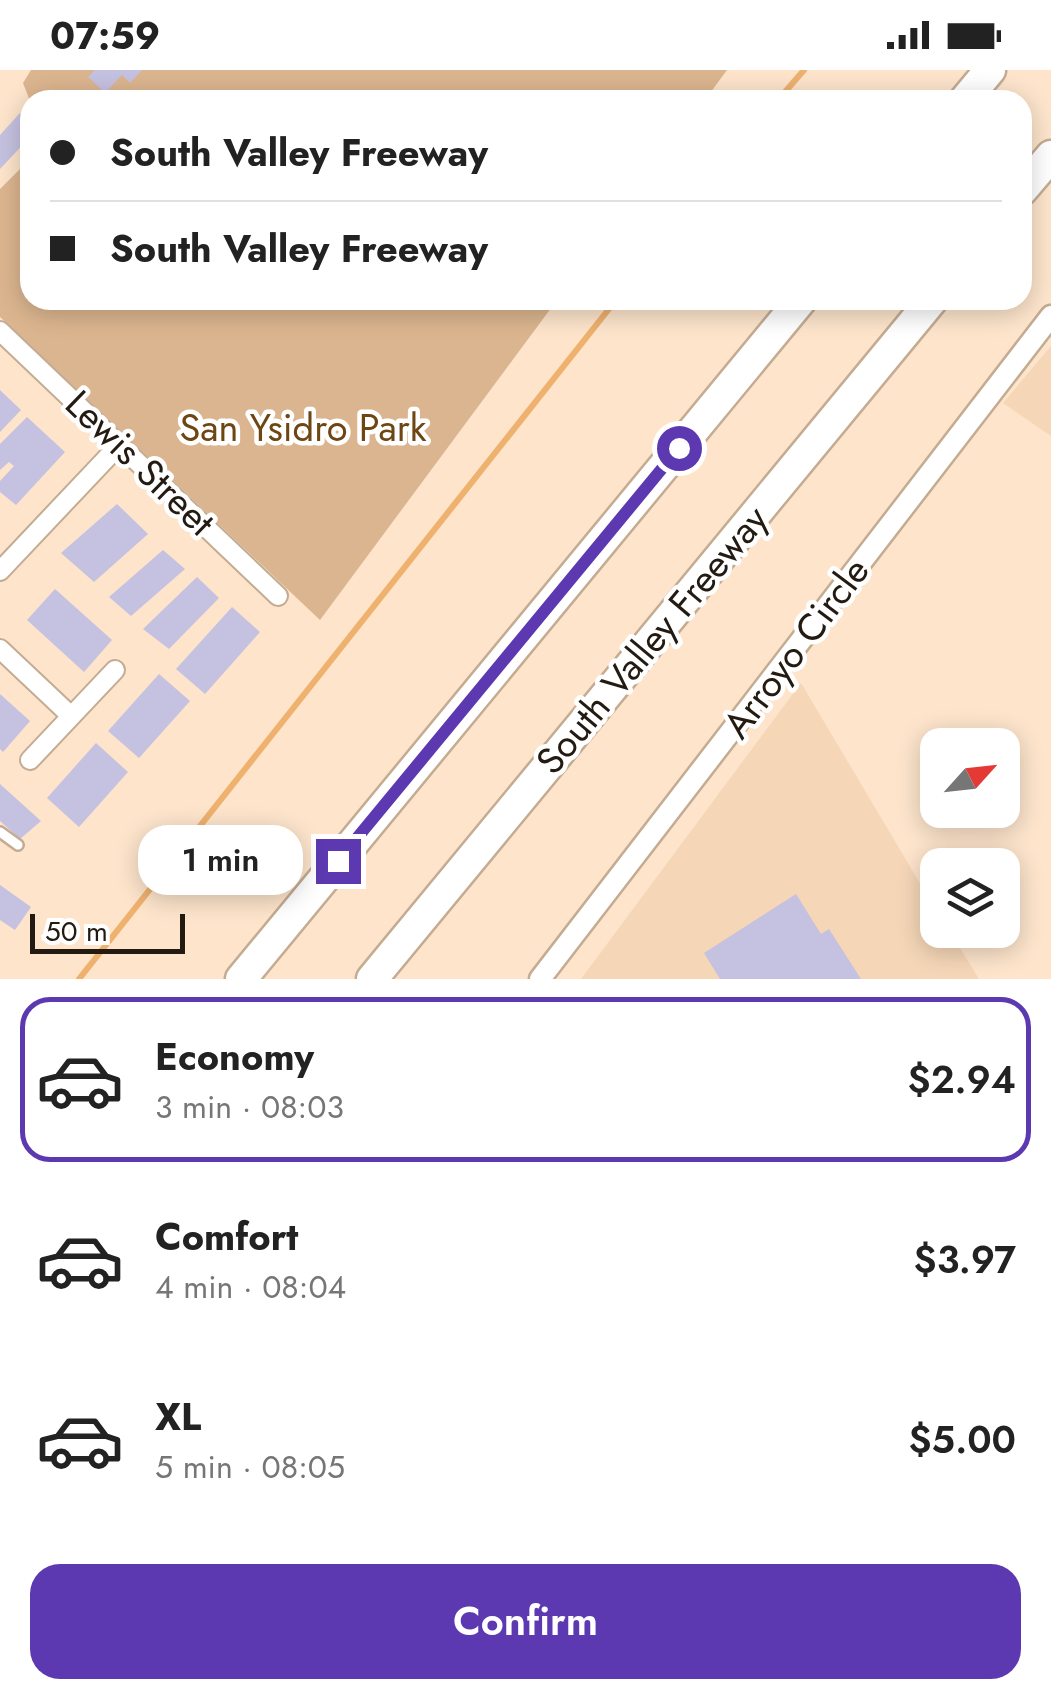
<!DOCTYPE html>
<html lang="en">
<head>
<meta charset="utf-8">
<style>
	body { margin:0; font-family:Jost,sans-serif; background:#f6f6f6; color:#222; height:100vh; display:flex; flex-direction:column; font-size:38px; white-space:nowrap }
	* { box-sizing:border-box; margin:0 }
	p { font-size:32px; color:#767676 }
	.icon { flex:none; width:55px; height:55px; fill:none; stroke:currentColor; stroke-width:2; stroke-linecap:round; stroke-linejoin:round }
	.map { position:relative; height:909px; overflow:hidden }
	.side { display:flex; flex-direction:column; background:#fff; flex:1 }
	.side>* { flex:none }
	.hud { position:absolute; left:20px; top:20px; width:1012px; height:220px; border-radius:30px; box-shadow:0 5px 25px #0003; display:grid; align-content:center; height:220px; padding:0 30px; background:#fff }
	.needle { width:65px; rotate:63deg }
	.controls { position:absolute; left:920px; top:658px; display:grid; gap:20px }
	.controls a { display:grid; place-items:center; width:100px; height:100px; border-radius:20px; background:#fff; box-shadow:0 5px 25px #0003; font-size:50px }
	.scale { position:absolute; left:30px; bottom:25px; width:155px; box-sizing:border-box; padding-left:10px; border:5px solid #231a11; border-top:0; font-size:28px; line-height:35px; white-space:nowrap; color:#231a11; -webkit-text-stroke:8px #fff; paint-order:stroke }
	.end { position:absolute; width:45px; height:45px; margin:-22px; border:12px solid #5d39b1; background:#fff; box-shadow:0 0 0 5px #fff }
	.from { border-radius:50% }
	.bubble { position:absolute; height:70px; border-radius:30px; background:#fff; box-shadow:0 5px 25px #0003; font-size:32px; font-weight:600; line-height:70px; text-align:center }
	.hud b { display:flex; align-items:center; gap:35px; height:95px; font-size:38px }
	.hud b+b { border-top:2px solid #e0e0e0 }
	.hud i { width:25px; height:25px; background:#222 }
	ul { padding:18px 0 0; list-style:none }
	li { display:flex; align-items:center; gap:30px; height:165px; margin:0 20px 15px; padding:0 10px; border:5px solid transparent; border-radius:30px }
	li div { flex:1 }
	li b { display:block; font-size:38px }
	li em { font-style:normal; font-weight:600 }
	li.active { border-color:#5d39b1 }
	li>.icon { width:90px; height:90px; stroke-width:1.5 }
	.action { display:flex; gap:20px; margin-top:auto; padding:20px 30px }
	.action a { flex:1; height:115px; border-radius:30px; background:#5d39b1; color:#fff; font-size:40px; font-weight:600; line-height:115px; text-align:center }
	.status { display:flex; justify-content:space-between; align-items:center; height:70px; padding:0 50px; background:#fff; direction:ltr }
	.status svg { height:28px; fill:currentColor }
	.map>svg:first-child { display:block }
	.built { fill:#f5d6b7 }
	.green { fill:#dbb58f }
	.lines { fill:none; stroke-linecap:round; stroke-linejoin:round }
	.stream { stroke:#eeb16e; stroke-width:6 }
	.building { fill:#c5c1e0 }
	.service-casing { stroke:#c4ac93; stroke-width:14 }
	.minor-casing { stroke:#c4ac93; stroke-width:22 }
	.tertiary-casing { stroke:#c4ac93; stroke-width:25 }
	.motorway-casing { stroke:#c4ac93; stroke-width:35 }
	.service { stroke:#fff; stroke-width:9 }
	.minor { stroke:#fff; stroke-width:18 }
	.tertiary { stroke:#fff; stroke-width:20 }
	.motorway { stroke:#fff; stroke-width:30 }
	.route { stroke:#5d39b1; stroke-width:12 }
	.labels { text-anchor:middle; stroke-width:9; stroke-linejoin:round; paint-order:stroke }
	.park-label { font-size:38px; fill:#6e4613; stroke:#fff }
	.street-label { font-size:38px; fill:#231a11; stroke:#fff }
</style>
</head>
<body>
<div class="status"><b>07:59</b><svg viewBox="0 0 49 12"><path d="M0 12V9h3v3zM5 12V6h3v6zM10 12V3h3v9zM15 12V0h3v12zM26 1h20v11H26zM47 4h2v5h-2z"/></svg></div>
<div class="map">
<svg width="1051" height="909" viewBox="0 0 1051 909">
	<rect width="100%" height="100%" fill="#fde4cb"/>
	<g class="built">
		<path d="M 1051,276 L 1051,366 L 1003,333 Z"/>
		<path d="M 801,613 L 937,842 L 938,860 L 949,860 L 979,909 L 581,909 Z"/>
	</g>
	<g class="green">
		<path d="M 31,0 L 727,0 L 705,30 L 30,31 L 23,13 Z"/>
		<path d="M 30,89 L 30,230 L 557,230 L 320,550 L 0,247 L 0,119 Z"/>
	</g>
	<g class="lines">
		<g class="stream">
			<path d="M 778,30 L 804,0"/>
			<path d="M 79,909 L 616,230"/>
		</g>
	</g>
	<g class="building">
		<path d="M 95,0 L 142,0 L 130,13 L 122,5 L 105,23 L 88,7 Z"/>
		<path d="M 20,43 L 30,53 L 30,67 L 0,99 L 0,65 Z"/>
		<path d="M 0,320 L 21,340 L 0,362 Z"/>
		<path d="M 27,347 L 65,382 L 16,435 L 0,422 L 0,411 L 14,396 L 9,392 L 0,400 L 0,374 Z"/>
		<path d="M 117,434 L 148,464 L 94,512 L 61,483 Z"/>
		<path d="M 163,480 L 185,499 L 131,546 L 109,527 Z"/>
		<path d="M 197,507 L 219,528 L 169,579 L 143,559 Z"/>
		<path d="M 55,519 L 112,570 L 84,602 L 27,550 Z"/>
		<path d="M 232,537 L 260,562 L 205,624 L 176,599 Z"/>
		<path d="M 159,604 L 190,631 L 139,688 L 108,661 Z"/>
		<path d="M 0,624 L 30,651 L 3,682 L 0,679 Z"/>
		<path d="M 96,673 L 128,702 L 79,757 L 47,728 Z"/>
		<path d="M 0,714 L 41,751 L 20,769 L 0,751 Z"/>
		<path d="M 0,815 L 31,837 L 15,860 L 0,850 Z"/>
		<path d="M 796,824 L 821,864 L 829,859 L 861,909 L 720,909 L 704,883 Z"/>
	</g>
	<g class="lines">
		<defs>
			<path id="service" d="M 0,762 L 18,775"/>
			<g id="minor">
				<path d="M 0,261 L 278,526"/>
				<path d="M 0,501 L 121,373"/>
				<path d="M 0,579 L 70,645"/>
				<path d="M 30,690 L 115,600"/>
			</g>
			<path id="tertiary" d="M 540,909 L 1051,246"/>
			<g id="motorway">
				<path d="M 965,30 L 990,0"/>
				<path d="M 1022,120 L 1051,86"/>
				<path d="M 241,909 L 801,230"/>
				<path d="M 372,909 L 932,230"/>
			</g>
		</defs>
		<use href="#service" class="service-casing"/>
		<use href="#minor" class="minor-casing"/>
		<use href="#tertiary" class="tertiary-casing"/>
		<use href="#motorway" class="motorway-casing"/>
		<use href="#service" class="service"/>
		<use href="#minor" class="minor"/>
		<use href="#tertiary" class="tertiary"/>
		<use href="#motorway" class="motorway"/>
	</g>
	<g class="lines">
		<path class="route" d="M 338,791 L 679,378"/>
	</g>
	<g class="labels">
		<g class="park-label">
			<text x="303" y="371">San Ysidro Park</text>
		</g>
		<g class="street-label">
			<text transform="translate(140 393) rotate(44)" y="13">Lewis Street</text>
			<text transform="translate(652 570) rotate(-50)" y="13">South Valley Freeway</text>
			<text transform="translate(796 578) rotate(-53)" y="13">Arroyo Circle</text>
		</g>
	</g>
</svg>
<div class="controls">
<a><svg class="needle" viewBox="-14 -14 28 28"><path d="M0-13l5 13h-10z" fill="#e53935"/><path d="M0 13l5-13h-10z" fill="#767676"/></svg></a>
<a><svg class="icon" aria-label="layers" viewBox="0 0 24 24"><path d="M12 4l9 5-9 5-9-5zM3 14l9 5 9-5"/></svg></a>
</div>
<div class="scale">50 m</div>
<i class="end from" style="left:679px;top:378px"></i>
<i class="end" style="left:338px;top:791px"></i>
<div class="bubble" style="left:138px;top:755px;width:165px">1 min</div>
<div class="hud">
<b><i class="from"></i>South Valley Freeway</b>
<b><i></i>South Valley Freeway</b>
</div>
</div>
<section class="side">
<ul>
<li class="active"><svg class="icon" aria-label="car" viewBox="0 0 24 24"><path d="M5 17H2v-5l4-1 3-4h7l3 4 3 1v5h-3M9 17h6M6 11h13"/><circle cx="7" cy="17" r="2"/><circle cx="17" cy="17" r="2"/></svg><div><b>Economy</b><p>3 min · 08:03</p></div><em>$2.94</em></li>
<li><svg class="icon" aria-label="car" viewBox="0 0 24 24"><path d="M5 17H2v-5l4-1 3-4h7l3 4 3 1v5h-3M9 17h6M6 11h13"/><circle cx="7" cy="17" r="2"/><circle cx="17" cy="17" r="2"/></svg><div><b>Comfort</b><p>4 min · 08:04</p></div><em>$3.97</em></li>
<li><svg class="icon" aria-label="car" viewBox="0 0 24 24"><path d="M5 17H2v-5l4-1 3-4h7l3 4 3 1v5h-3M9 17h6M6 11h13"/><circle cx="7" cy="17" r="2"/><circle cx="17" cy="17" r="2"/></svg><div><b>XL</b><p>5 min · 08:05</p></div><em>$5.00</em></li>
</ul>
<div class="action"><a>Confirm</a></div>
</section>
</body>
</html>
